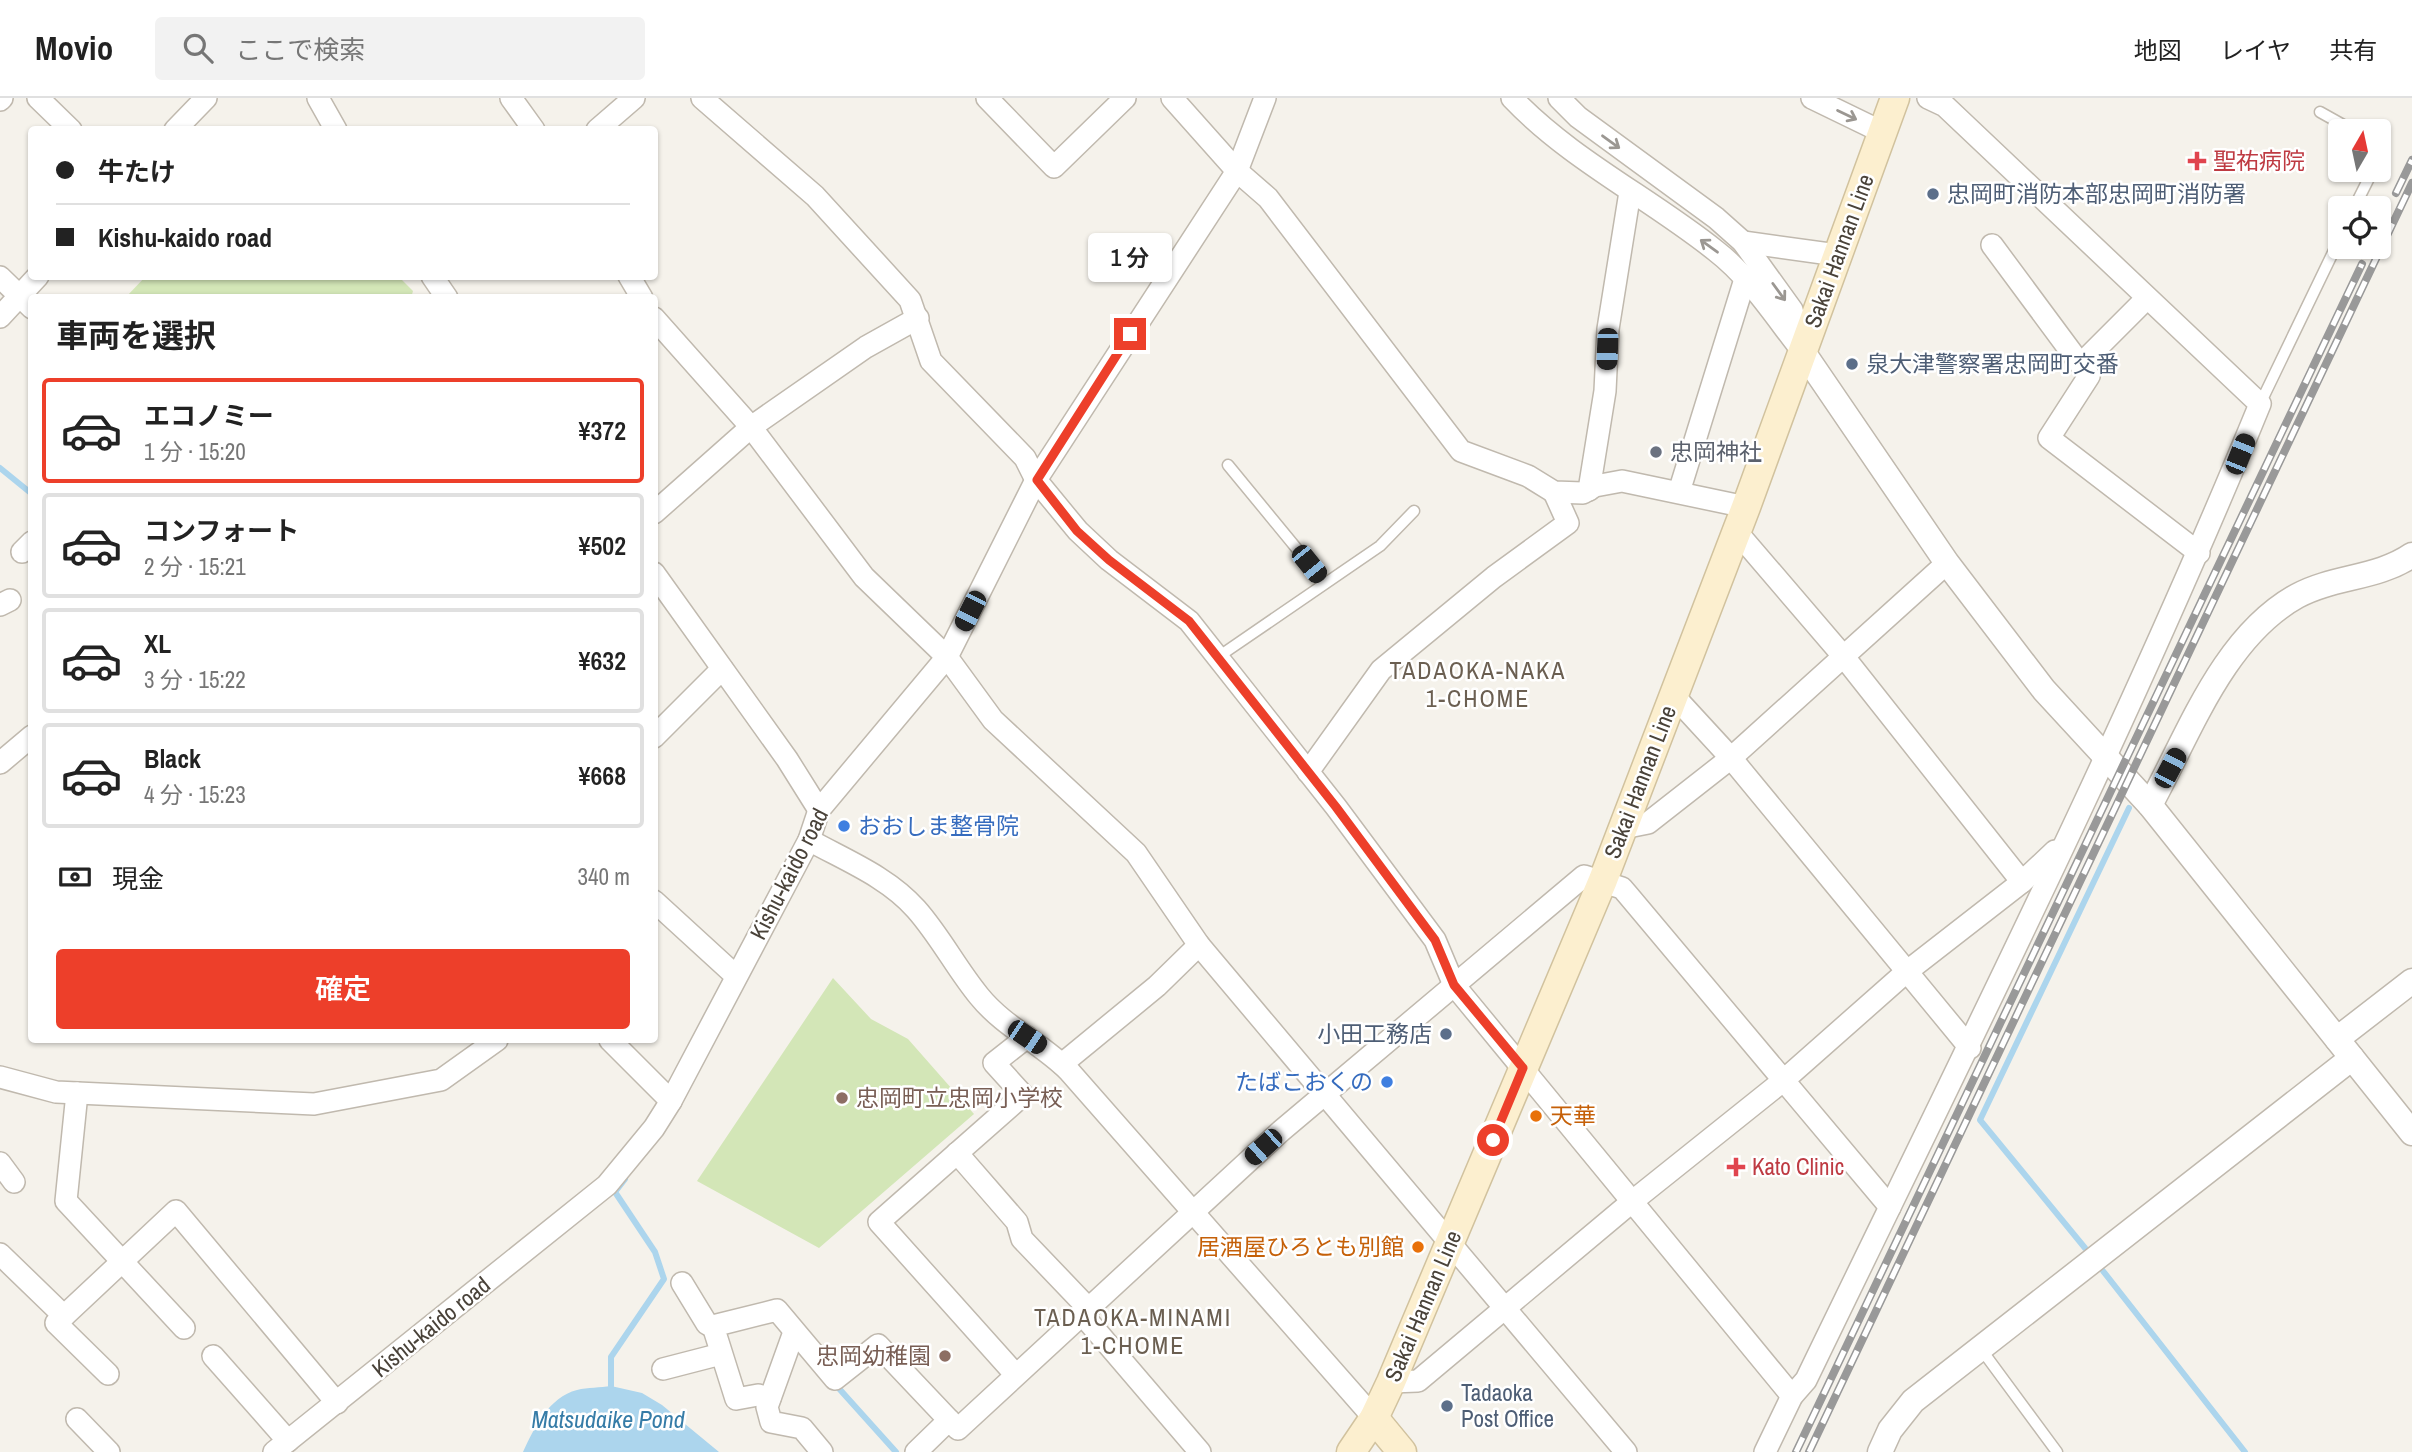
<!DOCTYPE html>
<html lang="ja">
<head>
<meta charset="utf-8">
<style>
	body { margin:0; font-family:"Archivo Narrow","Noto Sans JP",sans-serif; background:#f2f2f2; color:#222; height:100vh; display:flex; flex-direction:column; font-size:26px; white-space:nowrap }
	* { box-sizing:border-box; margin:0 }
	p { font-size:23px; color:#767676 }
	.icon { flex:none; width:38px; height:38px; fill:none; stroke:currentColor; stroke-width:2; stroke-linecap:round; stroke-linejoin:round }
	.map { position:relative; flex:1; overflow:hidden }
	.panel { position:absolute; left:28px; top:196px; width:630px; height:749px; display:flex; flex-direction:column; background:#fff; border-radius:7px; box-shadow:0 2px 5px #0004 }
	.panel>* { flex:none }
	.guide { position:absolute; left:28px; top:28px; width:630px; height:154px; border-radius:7px; box-shadow:0 2px 5px #0004; display:grid; align-content:center; height:154px; padding:0 28px; background:#fff }
	.needle { width:46px; rotate:9deg }
	.controls { position:absolute; left:2328px; top:21px; display:grid; gap:14px }
	.controls a { display:grid; place-items:center; width:63px; height:63px; border-radius:7px; background:#fff; box-shadow:0 2px 5px #0004; font-size:35px }
	.end { position:absolute; width:32px; height:32px; margin:-16px; border:9px solid #ed3f2a; background:#fff; box-shadow:0 0 0 4px #fff }
	.from { border-radius:50% }
	.bubble { position:absolute; height:49px; border-radius:7px; background:#fff; box-shadow:0 2px 5px #0004; font-size:23px; font-weight:600; line-height:49px; text-align:center }
	.car { position:absolute; width:21px; height:42px; margin:-21px -10px; border-radius:9px; box-shadow:0 0 5px 2px #0007; background:linear-gradient(#222 24%,#8ab4d8 0 40%,#222 0 76%,#8ab4d8 0 86%,#222 0) }
	.guide b { display:flex; align-items:center; gap:24px; height:66px; font-size:26px }
	.guide b+b { border-top:2px solid #e0e0e0 }
	.guide i { width:18px; height:18px; background:#222 }
	ul { padding:0; list-style:none }
	li { display:flex; align-items:center; gap:21px; height:105px; margin:0 14px 10px; padding:0 14px; border:4px solid #e0e0e0; border-radius:7px }
	li div { flex:1 }
	li b { display:block; font-size:26px }
	li em { font-style:normal; font-weight:600 }
	li.active { border-color:#ed3f2a }
	li>.icon { width:63px; height:63px; stroke-width:1.5 }
	h2 { padding:0 28px; font-size:32px; line-height:84px }
	.pay { display:flex; align-items:center; gap:18px; height:77px; padding:0 28px; font-size:26px }
	.pay p { margin-inline-start:auto }
	.action { display:flex; gap:14px; margin-top:auto; padding:14px 28px }
	.action a { flex:1; height:80px; border-radius:7px; background:#ed3f2a; color:#fff; font-size:28px; font-weight:600; line-height:80px; text-align:center }
	header { display:flex; align-items:center; gap:42px; box-sizing:border-box; height:98px; padding:0 35px; background:#fff; border-bottom:2px solid #e0e0e0 }
	header strong { font-size:33px }
	nav { display:flex; gap:38px; margin-inline-start:auto; font-size:24px }
	.search { width:490px; height:63px; background:#f2f2f2; display:flex; align-items:center; gap:18px; box-sizing:border-box; padding:0 24px; border-radius:7px; color:#767676; font-size:26px }
	.map>svg:first-child { display:block }
	.green { fill:#d3e6b7 }
	.water { fill:#acd5ed }
	.lines { fill:none; stroke-linecap:round; stroke-linejoin:round }
	.stream { stroke:#acd5ed; stroke-width:6 }
	.service-casing { stroke:#c0b9ae; stroke-width:13 }
	.minor-casing { stroke:#c0b9ae; stroke-width:24 }
	.tertiary-casing { stroke:#c0b9ae; stroke-width:27 }
	.secondary-casing { stroke:#d1c29e; stroke-width:31 }
	.service { stroke:#fff; stroke-width:10 }
	.minor { stroke:#fff; stroke-width:21 }
	.tertiary { stroke:#fff; stroke-width:24 }
	.secondary { stroke:#fcefcf; stroke-width:28 }
	.rail-casing { stroke:#999; stroke-width:8 }
	.rail { stroke:#fff; stroke-width:5; stroke-dasharray:16; stroke-linecap:butt }
	.oneway { stroke:#9b9792 }
	.route { stroke:#ed3f2a; stroke-width:9 }
	.health-dot { fill:#e0444e; stroke:#fff; stroke-width:2.5 }
	.service-dot { fill:#5c6f8a; stroke:#fff; stroke-width:2.5 }
	.worship-dot { fill:#6b7280; stroke:#fff; stroke-width:2.5 }
	.shop-dot { fill:#3f7fe0; stroke:#fff; stroke-width:2.5 }
	.education-dot { fill:#8d6e63; stroke:#fff; stroke-width:2.5 }
	.food-dot { fill:#e8710a; stroke:#fff; stroke-width:2.5 }
	.labels { text-anchor:middle; stroke-width:5; stroke-linejoin:round; paint-order:stroke }
	.health-label { font-size:23px; fill:#be3a42; stroke:#fff; text-anchor:start }
	.service-label { font-size:23px; fill:#4e5e75; stroke:#fff; text-anchor:start }
	.street-label { font-size:23px; fill:#494239; stroke:#fff }
	.worship-label { font-size:23px; fill:#5b616d; stroke:#fff; text-anchor:start }
	.shop-label { font-size:23px; fill:#366cbe; stroke:#fff; text-anchor:start }
	.education-label { font-size:23px; fill:#785e54; stroke:#fff; text-anchor:start }
	.food-label { font-size:23px; fill:#c56008; stroke:#fff; text-anchor:start }
	.neighbourhood-label { font-size:24px; letter-spacing:2px; fill:#6b5f51; stroke:#fff }
	.water-label { font-size:24px; font-style:italic; fill:#367ca7; stroke:#fff }
</style>
</head>
<body>
<header>
<strong>Movio</strong>
<div class="search"><svg class="icon" aria-label="search" viewBox="0 0 24 24"><circle cx="10" cy="10" r="6"/><path d="M15 15l6 6"/></svg>ここで検索</div>
<nav><a>地図</a><a>レイヤ</a><a>共有</a></nav>
</header>
<div class="map">
<svg width="2412" height="1354" viewBox="0 0 2412 1354">
	<rect width="100%" height="100%" fill="#f5f2eb"/>
	<g class="green">
		<path d="M 146,178 L 399,179 L 413,193 L 411,200 L 126,199 Z"/>
		<path d="M 833,880 L 871,921 L 908,941 L 974,1016 L 819,1150 L 697,1083 Z"/>
	</g>
	<path class="water" d="M 611,1288 L 642,1295 L 662,1307 L 719,1354 L 523,1354 C 534,1330 549,1299 577,1292 C 588,1289 600,1290 611,1288 Z"/>
	<g class="lines">
		<g class="stream">
			<path d="M 0,370 L 32,396"/>
			<path d="M 2085,1150 L 1980,1022 L 2129,710"/>
			<path d="M 2103,1173 L 2245,1354"/>
			<path d="M 834,1285 L 896,1354"/>
			<path d="M 611,1288 L 611,1259 L 664,1181 L 655,1154 L 615,1094 L 625,1081"/>
		</g>
		<defs>
			<g id="service">
				<path d="M 2320,14 L 2354,33"/>
				<path d="M 2378,46 L 2384,49 L 2378,60"/>
				<path d="M 2354,110 L 2373,72"/>
				<path d="M 2260,306 L 2340,140"/>
				<path d="M 1228,367 L 1325,485"/>
				<path d="M 1218,559 L 1380,448 L 1414,413"/>
				<path d="M 1981,1251 L 2057,1354"/>
			</g>
			<g id="minor">
				<path d="M 38,0 L 71,32"/>
				<path d="M 318,0 L 336,32"/>
				<path d="M 511,0 L 534,32"/>
				<path d="M 702,0 L 815,98 L 910,202 L 931,263 L 1025,360 L 1036,382 L 1078,433 L 1109,462 L 1189,523 L 1336,709 L 1435,842 L 1454,887 L 1792,1298"/>
				<path d="M 987,0 L 1054,69 L 1125,0"/>
				<path d="M 1172,0 L 1237,73 L 1268,100 L 1461,353 L 1528,378 L 1554,394 L 1583,395 L 1595,388 L 1622,383 L 1746,409"/>
				<path d="M 1512,0 C 1571,62 1650,100 1716,153 C 1751,180 1776,220 1803,254"/>
				<path d="M 1559,0 L 1578,19 L 1716,120 L 1743,144 L 1792,212 L 1801,245"/>
				<path d="M 1812,0 L 1882,34"/>
				<path d="M 0,2 L 2,0"/>
				<path d="M 175,32 L 206,0"/>
				<path d="M 597,32 L 634,0"/>
				<path d="M 1743,144 L 1837,157"/>
				<path d="M 1992,147 L 2089,278 L 2049,340 L 2199,455"/>
				<path d="M 432,178 L 447,200"/>
				<path d="M 629,178 L 642,200"/>
				<path d="M 0,179 L 32,210"/>
				<path d="M 0,219 L 38,178"/>
				<path d="M 654,220 L 751,329 L 864,479 L 947,559 L 993,622 L 1136,755 L 1199,847 L 1626,1354"/>
				<path d="M 2081,266 L 2147,200"/>
				<path d="M 1589,392 L 1605,293 L 1608,231 L 1630,94"/>
				<path d="M 1679,394 L 1745,181"/>
				<path d="M 654,415 L 751,329 L 866,249 L 918,220"/>
				<path d="M 1736,433 L 1844,559 L 2022,784"/>
				<path d="M 22,454 L 32,444"/>
				<path d="M 654,475 L 787,661 L 819,712"/>
				<path d="M 0,507 L 10,502"/>
				<path d="M 1673,597 L 1731,660 L 1970,950"/>
				<path d="M 654,639 L 722,571"/>
				<path d="M 0,665 L 32,638"/>
				<path d="M 1308,674 L 1381,572 L 1494,479 L 1568,425 L 1554,394"/>
				<path d="M 1623,730 L 1648,725 L 1731,660 L 1947,465"/>
				<path d="M 809,742 C 845,762 888,779 916,811 C 940,838 956,870 979,898 C 1004,929 1041,945 1069,973 L 1374,1320"/>
				<path d="M 654,803 L 736,878"/>
				<path d="M 610,942 L 671,1003"/>
				<path d="M 1062,966 L 1157,888 L 1199,847"/>
				<path d="M 0,979 L 56,994 L 314,1006 L 441,982 L 497,942"/>
				<path d="M 77,995 L 66,1103 L 184,1230"/>
				<path d="M 957,1055 L 1017,1124 L 1022,1141 L 1087,1209"/>
				<path d="M 0,1065 L 14,1084"/>
				<path d="M 0,1156 L 64,1218 L 176,1113 L 337,1305"/>
				<path d="M 682,1185 L 707,1226 L 713,1228"/>
				<path d="M 1081,1215 L 1200,1354"/>
				<path d="M 64,1218 L 56,1225 L 108,1276"/>
				<path d="M 794,1234 L 767,1309 L 771,1324 L 802,1330 L 822,1354"/>
				<path d="M 213,1258 L 288,1343"/>
				<path d="M 663,1271 L 721,1256"/>
				<path d="M 1015,1276 L 879,1124 L 1023,997 L 994,965 L 1027,939"/>
				<path d="M 1391,1284 L 1418,1283 L 1634,1102 L 1784,982 L 1905,875 L 2022,784 L 2055,753"/>
				<path d="M 770,1300 L 758,1297 L 736,1301 L 713,1228 L 777,1212 L 835,1281 L 878,1247 L 949,1322"/>
				<path d="M 77,1321 L 109,1354"/>
				<path d="M 274,1354 L 607,1087 L 654,1030 L 671,1003 L 809,742 L 819,712 L 947,559 L 1036,382 L 1237,73 L 1265,0"/>
				<path d="M 916,1354 L 949,1322 L 958,1331 L 1281,1033 L 1584,778 L 1622,790 L 1628,797 L 1890,1109"/>
				<path d="M 1765,1354 L 1792,1298 L 1806,1282 C 1962,959 2124,638 2260,306 L 1945,8 L 1928,0"/>
			</g>
			<g id="tertiary">
				<path d="M 1803,254 L 1947,465 L 2044,592 L 2150,707 L 2412,1035"/>
				<path d="M 2150,707 C 2189,636 2223,539 2297,498 C 2334,478 2377,481 2412,457"/>
				<path d="M 2337,941 L 2412,883"/>
				<path d="M 1880,1354 L 1890,1332 L 1913,1303 L 2352,960"/>
			</g>
			<g id="secondary">
				<path d="M 1374,1320 L 1402,1354"/>
				<path d="M 1351,1354 L 1374,1320 L 1391,1284 L 1603,782 L 1746,409 L 1895,0"/>
			</g>
		</defs>
		<use href="#service" class="service-casing"/>
		<use href="#minor" class="minor-casing"/>
		<use href="#tertiary" class="tertiary-casing"/>
		<use href="#secondary" class="secondary-casing"/>
		<use href="#service" class="service"/>
		<use href="#minor" class="minor"/>
		<use href="#tertiary" class="tertiary"/>
		<use href="#secondary" class="secondary"/>
		<defs>
			<g id="rail">
				<path d="M 2396,95 L 2412,62"/>
				<path d="M 1796,1354 L 2362,166"/>
				<path d="M 1809,1354 L 2412,85"/>
			</g>
		</defs>
		<use href="#rail" class="rail-casing"/>
		<use href="#rail" class="rail"/>
	</g>
	<defs><path id="oneway-shaft" d="M-6 0H5M1.5-3L5.5 0L1.5 3" fill="none" stroke-width="1.6" stroke-linecap="round" stroke-linejoin="round" transform="scale(1.75)"/></defs>
	<g class="oneway">
		<use href="#oneway-shaft" transform="translate(1847 17) rotate(26)"/>
		<use href="#oneway-shaft" transform="translate(1611 44) rotate(36)"/>
		<use href="#oneway-shaft" transform="translate(1709 148) rotate(-144)"/>
		<use href="#oneway-shaft" transform="translate(1779 194) rotate(54)"/>
	</g>
	<g class="lines">
		<path class="route" d="M 1130,236 L 1037,382 L 1077,433 L 1109,462 L 1189,523 L 1336,709 L 1435,842 L 1454,887 L 1523,970 L 1493,1042"/>
	</g>
	<g class="health-dot">
		<path d="M2193.5 52.5h7v7h7v7h-7v7h-7v-7h-7v-7h7z"/>
		<path d="M1732.5 1058.5h7v7h7v7h-7v7h-7v-7h-7v-7h7z"/>
	</g>
	<g class="service-dot">
		<circle cx="1933" cy="96" r="7"/>
		<circle cx="1852" cy="266" r="7"/>
		<circle cx="1446" cy="936" r="7"/>
		<circle cx="1447" cy="1308" r="7"/>
	</g>
	<circle class="worship-dot" cx="1656" cy="354" r="7"/>
	<g class="shop-dot">
		<circle cx="844" cy="728" r="7"/>
		<circle cx="1387" cy="984" r="7"/>
	</g>
	<g class="education-dot">
		<circle cx="842" cy="1000" r="7"/>
		<circle cx="945" cy="1258" r="7"/>
	</g>
	<g class="food-dot">
		<circle cx="1536" cy="1018" r="7"/>
		<circle cx="1418" cy="1149" r="7"/>
	</g>
	<g class="labels">
		<g class="health-label">
			<text x="2213" y="71">聖祐病院</text>
			<text x="1752" y="1077">Kato Clinic</text>
		</g>
		<g class="service-label">
			<text x="1947" y="104">忠岡町消防本部忠岡町消防署</text>
			<text x="1866" y="274">泉大津警察署忠岡町交番</text>
			<text x="1432" y="944" text-anchor="end">小田工務店</text>
			<text x="1461" y="1303">Tadaoka<tspan x="1461" dy="26">Post Office</tspan></text>
		</g>
		<g class="street-label">
			<text transform="translate(1839 153) rotate(-70)" y="8">Sakai Hannan Line</text>
			<text transform="translate(1640 684) rotate(-69)" y="8">Sakai Hannan Line</text>
			<text transform="translate(789 776) rotate(-63)" y="8">Kishu-kaido road</text>
			<text transform="translate(1423 1208) rotate(-67)" y="8">Sakai Hannan Line</text>
			<text transform="translate(431 1229) rotate(-39)" y="8">Kishu-kaido road</text>
		</g>
		<g class="worship-label">
			<text x="1670" y="362">忠岡神社</text>
		</g>
		<g class="shop-label">
			<text x="858" y="736">おおしま整骨院</text>
			<text x="1373" y="992" text-anchor="end">たばこおくの</text>
		</g>
		<g class="education-label">
			<text x="856" y="1008">忠岡町立忠岡小学校</text>
			<text x="931" y="1266" text-anchor="end">忠岡幼稚園</text>
		</g>
		<g class="food-label">
			<text x="1550" y="1026">天華</text>
			<text x="1404" y="1157" text-anchor="end">居酒屋ひろとも別館</text>
		</g>
		<g class="neighbourhood-label">
			<text x="1478" y="581">TADAOKA-NAKA<tspan x="1478" dy="28">1-CHOME</tspan></text>
			<text x="1133" y="1228">TADAOKA-MINAMI<tspan x="1133" dy="28">1-CHOME</tspan></text>
		</g>
		<g class="water-label">
			<text x="608" y="1330">Matsudaike Pond</text>
		</g>
	</g>
</svg>
<div class="controls">
<a><svg class="needle" viewBox="-14 -14 28 28"><path d="M0-13l5 13h-10z" fill="#e53935"/><path d="M0 13l5-13h-10z" fill="#767676"/></svg></a>
<a><svg class="icon" aria-label="locate" viewBox="0 0 24 24"><circle cx="12" cy="12" r="6"/><path d="M12 2v4M12 18v4M2 12h4M18 12h4"/></svg></a>
</div>
<i class="end from" style="left:1493px;top:1042px"></i>
<i class="end" style="left:1130px;top:236px"></i>
<div class="bubble" style="left:1088px;top:135px;width:84px">1 分</div>
<i class="car" style="left:1607px;top:251px;rotate:182deg"></i>
<i class="car" style="left:2240px;top:356px;rotate:22deg"></i>
<i class="car" style="left:1309px;top:466px;rotate:141deg"></i>
<i class="car" style="left:970px;top:513px;rotate:207deg"></i>
<i class="car" style="left:2170px;top:670px;rotate:28deg"></i>
<i class="car" style="left:1027px;top:939px;rotate:124deg"></i>
<i class="car" style="left:1263px;top:1049px;rotate:228deg"></i>
<div class="guide">
<b><i class="from"></i>牛たけ</b>
<b><i></i>Kishu-kaido road</b>
</div>
<section class="panel">
<h2>車両を選択</h2>
<ul>
<li class="active"><svg class="icon" aria-label="car" viewBox="0 0 24 24"><path d="M5 17H2v-5l4-1 3-4h7l3 4 3 1v5h-3M9 17h6M6 11h13"/><circle cx="7" cy="17" r="2"/><circle cx="17" cy="17" r="2"/></svg><div><b>エコノミー</b><p>1 分 · 15:20</p></div><em>¥372</em></li>
<li><svg class="icon" aria-label="car" viewBox="0 0 24 24"><path d="M5 17H2v-5l4-1 3-4h7l3 4 3 1v5h-3M9 17h6M6 11h13"/><circle cx="7" cy="17" r="2"/><circle cx="17" cy="17" r="2"/></svg><div><b>コンフォート</b><p>2 分 · 15:21</p></div><em>¥502</em></li>
<li><svg class="icon" aria-label="car" viewBox="0 0 24 24"><path d="M5 17H2v-5l4-1 3-4h7l3 4 3 1v5h-3M9 17h6M6 11h13"/><circle cx="7" cy="17" r="2"/><circle cx="17" cy="17" r="2"/></svg><div><b>XL</b><p>3 分 · 15:22</p></div><em>¥632</em></li>
<li><svg class="icon" aria-label="car" viewBox="0 0 24 24"><path d="M5 17H2v-5l4-1 3-4h7l3 4 3 1v5h-3M9 17h6M6 11h13"/><circle cx="7" cy="17" r="2"/><circle cx="17" cy="17" r="2"/></svg><div><b>Black</b><p>4 分 · 15:23</p></div><em>¥668</em></li>
</ul>
<div class="pay"><svg class="icon" aria-label="cash" viewBox="0 0 24 24"><path d="M3 7h18v10H3z"/><circle cx="12" cy="12" r="2"/></svg>現金<p>340 m</p></div>
<div class="action"><a>確定</a></div>
</section>
</div>
</body>
</html>
